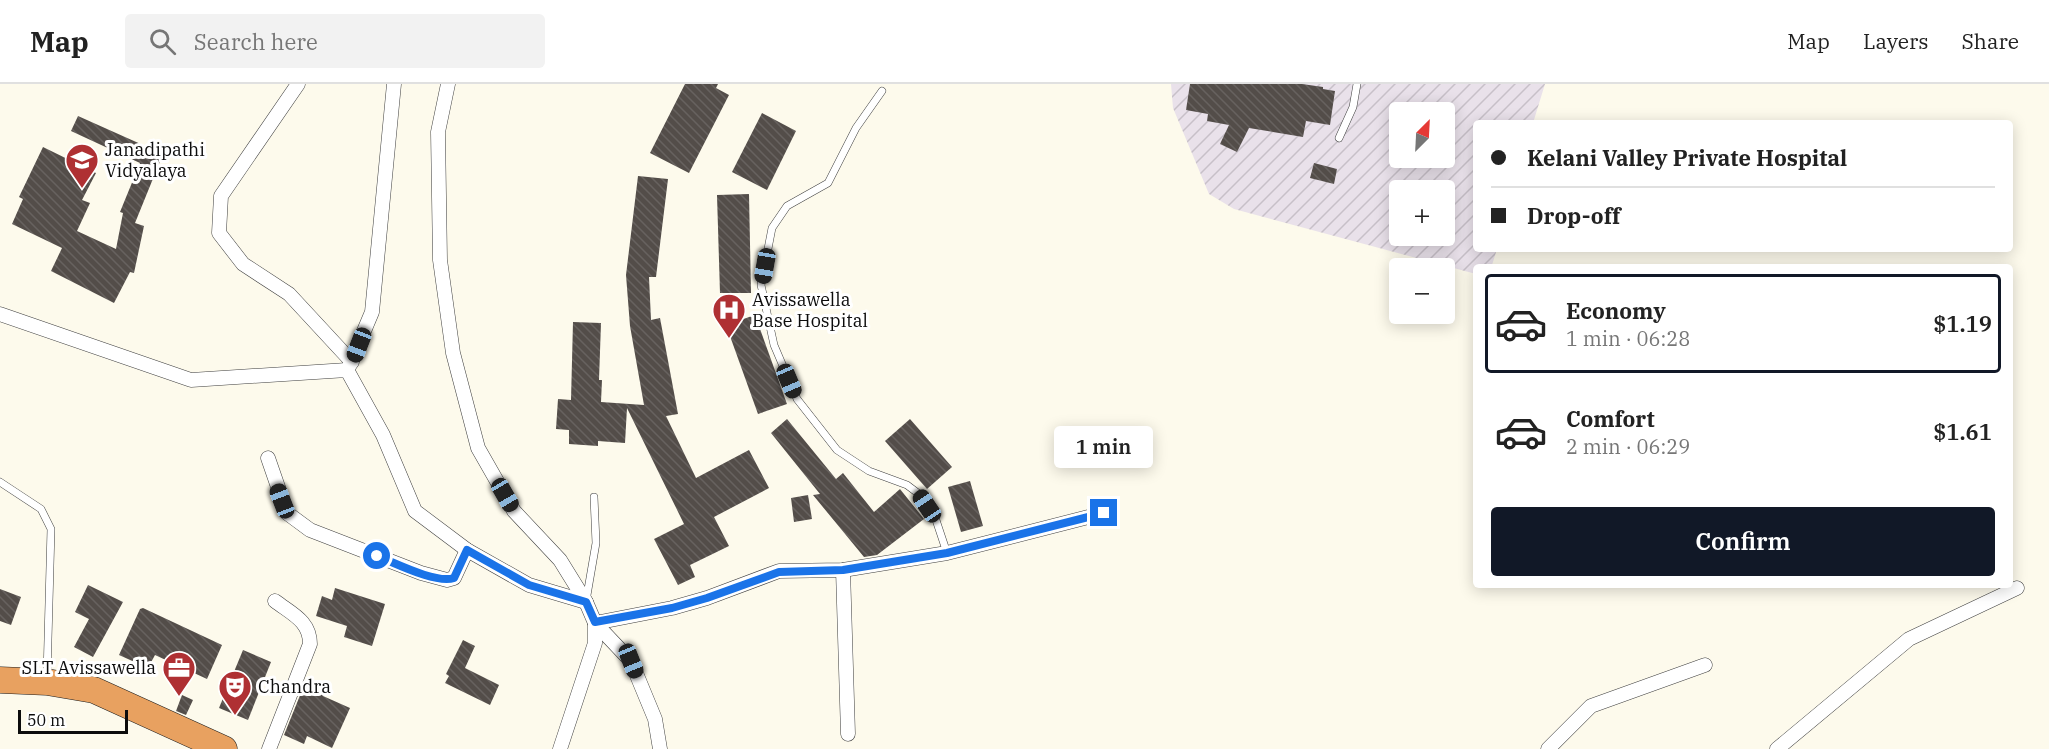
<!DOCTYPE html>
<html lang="en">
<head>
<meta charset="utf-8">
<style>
	body { margin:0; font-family:"IBM Plex Serif",serif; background:#f2f2f2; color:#222; height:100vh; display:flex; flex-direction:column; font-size:22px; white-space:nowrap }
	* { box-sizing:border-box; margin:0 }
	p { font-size:20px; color:#767676 }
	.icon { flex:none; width:33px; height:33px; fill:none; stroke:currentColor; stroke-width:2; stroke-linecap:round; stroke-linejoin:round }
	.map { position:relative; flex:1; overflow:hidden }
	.drawer { position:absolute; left:1473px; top:180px; width:540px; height:324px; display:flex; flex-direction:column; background:#fff; border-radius:6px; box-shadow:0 3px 15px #0003 }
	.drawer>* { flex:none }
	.top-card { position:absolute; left:1473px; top:36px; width:540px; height:132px; border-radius:6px; box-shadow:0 3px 15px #0003; display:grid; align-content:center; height:132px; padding:0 18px; background:#fff }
	.needle { width:39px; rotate:24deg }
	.buttons { position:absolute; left:1389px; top:18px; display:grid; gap:12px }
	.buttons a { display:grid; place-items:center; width:66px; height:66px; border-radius:6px; background:#fff; box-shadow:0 3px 15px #0003; font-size:30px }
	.scale { position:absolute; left:18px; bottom:15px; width:110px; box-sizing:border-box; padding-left:6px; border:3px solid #0c0c0c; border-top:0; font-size:16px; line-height:21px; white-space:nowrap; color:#0c0c0c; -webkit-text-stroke:4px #fff; paint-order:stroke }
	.end { position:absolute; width:27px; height:27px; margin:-14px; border:8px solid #1a73e8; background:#fff; box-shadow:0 0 0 3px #fff }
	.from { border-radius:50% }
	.bubble { position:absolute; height:42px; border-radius:6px; background:#fff; box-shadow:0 3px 15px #0003; font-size:20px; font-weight:600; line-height:42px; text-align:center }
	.car { position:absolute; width:18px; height:36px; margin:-18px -9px; border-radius:8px; box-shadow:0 0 4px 2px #0007; background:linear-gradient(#222 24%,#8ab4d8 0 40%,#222 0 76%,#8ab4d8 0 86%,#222 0) }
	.top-card b { display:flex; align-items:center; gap:21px; height:57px; font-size:22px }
	.top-card b+b { border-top:2px solid #e0e0e0 }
	.top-card i { width:15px; height:15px; background:#222 }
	ul { padding:10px 0 0; list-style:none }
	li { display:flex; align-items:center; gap:18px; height:99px; margin:0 12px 9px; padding:0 6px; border:3px solid transparent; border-radius:6px }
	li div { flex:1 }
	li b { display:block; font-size:22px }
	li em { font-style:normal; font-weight:600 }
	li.on { border-color:#111827 }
	li>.icon { width:54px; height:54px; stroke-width:1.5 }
	.cta { display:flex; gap:12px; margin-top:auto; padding:12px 18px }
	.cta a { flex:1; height:69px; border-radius:6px; background:#111827; color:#fff; font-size:24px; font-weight:600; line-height:69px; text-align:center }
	header { display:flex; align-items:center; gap:36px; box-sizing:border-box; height:84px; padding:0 30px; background:#fff; border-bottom:2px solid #e0e0e0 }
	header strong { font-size:28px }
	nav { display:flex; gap:33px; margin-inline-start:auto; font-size:21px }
	.search { width:420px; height:54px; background:#f2f2f2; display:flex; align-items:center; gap:15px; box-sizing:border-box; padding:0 21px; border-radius:6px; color:#767676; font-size:22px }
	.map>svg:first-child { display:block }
	.industrial { fill:url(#industrial-furrows); fill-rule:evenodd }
	.building { fill:url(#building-back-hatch) }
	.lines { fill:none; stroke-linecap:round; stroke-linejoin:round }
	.lane-casing { stroke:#3f3f3f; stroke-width:8 }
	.street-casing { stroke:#3f3f3f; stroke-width:15 }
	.highway-casing { stroke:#1d1d1d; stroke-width:27 }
	.lane { stroke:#fff; stroke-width:7 }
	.street { stroke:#fff; stroke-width:14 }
	.highway { stroke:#e8a160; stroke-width:26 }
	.route { stroke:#1a73e8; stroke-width:8 }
	.labels { text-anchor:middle; stroke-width:6; stroke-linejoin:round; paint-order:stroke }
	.poi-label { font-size:18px; fill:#0c0c0c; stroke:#fff; text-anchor:start }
</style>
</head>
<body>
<header>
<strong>Map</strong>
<div class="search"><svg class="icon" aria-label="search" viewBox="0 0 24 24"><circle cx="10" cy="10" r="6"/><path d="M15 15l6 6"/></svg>Search here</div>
<nav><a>Map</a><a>Layers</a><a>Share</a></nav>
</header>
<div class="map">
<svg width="2049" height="665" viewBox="0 0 2049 665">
	<defs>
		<pattern id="industrial-furrows" width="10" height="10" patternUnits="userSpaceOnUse" patternTransform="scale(1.5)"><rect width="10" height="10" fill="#e9e1ea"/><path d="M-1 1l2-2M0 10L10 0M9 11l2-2" fill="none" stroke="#c7c0c8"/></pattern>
		<pattern id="building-back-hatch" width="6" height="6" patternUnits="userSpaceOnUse" patternTransform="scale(1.5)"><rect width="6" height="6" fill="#534d49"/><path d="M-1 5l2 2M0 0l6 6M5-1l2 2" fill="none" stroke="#67625f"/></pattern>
	</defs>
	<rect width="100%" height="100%" fill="#fdfaec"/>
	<path class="industrial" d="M 1171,0 L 1545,0 L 1533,39 L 1476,39 L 1476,165 L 1497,165 L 1492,181 L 1476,183 L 1476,190 L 1234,125 L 1209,110 L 1173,24 ZM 1400,28 L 1444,28 L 1444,74 L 1400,74 ZM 1400,106 L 1444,106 L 1444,152 L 1400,152 Z"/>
	<g class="building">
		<path d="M 685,0 L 718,0 L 716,4 L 729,11 L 689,89 L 650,69 Z"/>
		<path d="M 1190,0 L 1302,0 L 1323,3 L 1323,5 L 1335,7 L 1330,41 L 1306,37 L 1303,53 L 1249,44 L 1237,68 L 1220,60 L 1229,41 L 1207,37 L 1208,30 L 1186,26 Z"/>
		<path d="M 762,29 L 796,47 L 767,106 L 732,88 Z"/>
		<path d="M 78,32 L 163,70 L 135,139 L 144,142 L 134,189 L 130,188 L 114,219 L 51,187 L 62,164 L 12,140 L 23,115 L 19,113 L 43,63 L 96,89 L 82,116 L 90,119 L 77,147 L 116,165 L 123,129 L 120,128 L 140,79 L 71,47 Z"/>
		<path d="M 1314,79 L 1337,85 L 1334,100 L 1310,94 Z"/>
		<path d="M 638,92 L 668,95 L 656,193 L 649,193 L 651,236 L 660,234 L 678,330 L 666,332 L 696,394 L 749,366 L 769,404 L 714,433 L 729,462 L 690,481 L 695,493 L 678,501 L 654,455 L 684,440 L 627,324 L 625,359 L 598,357 L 598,362 L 569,360 L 569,346 L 556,345 L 558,315 L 571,316 L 573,238 L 601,239 L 599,296 L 602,296 L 601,318 L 644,321 L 630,242 L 626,191 Z"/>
		<path d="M 749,110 L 751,209 L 720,209 L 717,111 Z"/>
		<path d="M 755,231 L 787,320 L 758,330 L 726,241 Z"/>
		<path d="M 787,335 L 836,395 L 843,389 L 874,428 L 900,405 L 924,435 L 877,471 L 864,473 L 813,411 L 820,410 L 771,349 Z"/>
		<path d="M 910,335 L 952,383 L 927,405 L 885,357 Z"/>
		<path d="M 970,397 L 983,442 L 961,448 L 948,403 Z"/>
		<path d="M 808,411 L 812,435 L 794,438 L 791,414 Z"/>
		<path d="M 88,501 L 123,518 L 93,573 L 74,563 L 89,535 L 75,528 Z"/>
		<path d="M 335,504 L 385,520 L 372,562 L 344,553 L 347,542 L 316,532 L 322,512 L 332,516 Z"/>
		<path d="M 0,505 L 21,513 L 11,541 L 0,537 Z"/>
		<path d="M 143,524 L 222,561 L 207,595 L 155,571 L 148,584 L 119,571 L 140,525 Z"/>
		<path d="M 463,556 L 475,562 L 465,584 L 499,601 L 490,621 L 445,599 L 449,592 L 446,590 Z"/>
		<path d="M 243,566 L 271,578 L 248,636 L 219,624 Z"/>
		<path d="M 305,599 L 325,607 L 323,612 L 350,624 L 332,664 L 307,652 L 304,660 L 284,651 Z"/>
		<path d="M 182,611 L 193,616 L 186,631 L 176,627 Z"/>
	</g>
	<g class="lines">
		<defs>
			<g id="lane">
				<path d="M 882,7 L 856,44 L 828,99 L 787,122 L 772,144 L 761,201 L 774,261 L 797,315 L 837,366 L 869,387 L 907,401 L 919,410 L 935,433 L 947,469"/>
				<path d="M 1339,54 L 1353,23 L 1357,0"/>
				<path d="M 0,398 L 41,425 L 51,445 L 47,592"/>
				<path d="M 586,517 L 596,459 L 594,413"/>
			</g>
			<g id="street">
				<path d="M 298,0 L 221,112 L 219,149 L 243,180 L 289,210 L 352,278"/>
				<path d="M 448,0 L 438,48 L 440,176 L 453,269 L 478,364 L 514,427 L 560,476 L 586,518 L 595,539 L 595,559 L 560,665"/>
				<path d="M 0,230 L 191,296 L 347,286 L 383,351 L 415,427 L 467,466 L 529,501 L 586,518"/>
				<path d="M 348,285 L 372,228 L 394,0"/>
				<path d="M 268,374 L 287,429 L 310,446 L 421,489 L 447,496 L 454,494 L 467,466"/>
				<path d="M 843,486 L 848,650"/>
				<path d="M 595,539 L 672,524 L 707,514 L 779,487 L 843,486 L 947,469 L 1104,429"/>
				<path d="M 595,539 L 631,577 L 655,635 L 660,665"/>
				<path d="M 269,665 L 310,560 C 310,537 292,530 275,517"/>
				<path d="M 1548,665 L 1591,622 L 1705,581"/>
				<path d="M 1777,665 L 1909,555 L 2017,504"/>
			</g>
			<path id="highway" d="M 0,596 L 47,598 L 94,606 L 224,665"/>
		</defs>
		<use href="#lane" class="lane-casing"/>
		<use href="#street" class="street-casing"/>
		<use href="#highway" class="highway-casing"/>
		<use href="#lane" class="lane"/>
		<use href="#street" class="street"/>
		<use href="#highway" class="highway"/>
	</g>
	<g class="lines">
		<path class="route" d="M 377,472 C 395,479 436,500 454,494 L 467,466 L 529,501 L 586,518 L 595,538 L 672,524 L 707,514 L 779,488 L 843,486 L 947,469 L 1104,429"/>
	</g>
	<defs>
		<symbol id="school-pin" viewBox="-11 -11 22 30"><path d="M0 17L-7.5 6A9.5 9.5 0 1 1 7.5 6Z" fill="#af3033" stroke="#fff"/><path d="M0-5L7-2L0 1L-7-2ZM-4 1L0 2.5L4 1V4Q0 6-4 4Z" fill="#fff"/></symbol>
		<symbol id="hospital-pin" viewBox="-11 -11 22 30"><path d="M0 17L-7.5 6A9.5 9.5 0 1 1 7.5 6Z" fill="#af3033" stroke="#fff"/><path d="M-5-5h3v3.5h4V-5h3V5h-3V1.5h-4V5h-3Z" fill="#fff"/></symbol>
		<symbol id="office-pin" viewBox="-11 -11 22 30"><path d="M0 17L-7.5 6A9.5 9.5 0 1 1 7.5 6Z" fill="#af3033" stroke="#fff"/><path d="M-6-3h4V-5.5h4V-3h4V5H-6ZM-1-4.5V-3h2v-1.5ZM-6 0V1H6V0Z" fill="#fff"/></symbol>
		<symbol id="theatre-pin" viewBox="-11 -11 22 30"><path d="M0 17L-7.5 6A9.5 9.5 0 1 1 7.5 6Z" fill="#af3033" stroke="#fff"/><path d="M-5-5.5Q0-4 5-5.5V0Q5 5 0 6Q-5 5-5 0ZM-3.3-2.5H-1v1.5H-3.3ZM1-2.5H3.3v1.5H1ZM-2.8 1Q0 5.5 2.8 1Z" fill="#fff"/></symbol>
	</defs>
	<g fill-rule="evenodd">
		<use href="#school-pin" x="63" y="57" width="38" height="52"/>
		<use href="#hospital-pin" x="710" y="207" width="38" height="52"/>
		<use href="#office-pin" x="160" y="565" width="38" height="52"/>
		<use href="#theatre-pin" x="216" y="584" width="38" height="52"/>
	</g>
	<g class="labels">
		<g class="poi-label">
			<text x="105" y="72">Janadipathi<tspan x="105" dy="21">Vidyalaya</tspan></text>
			<text x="752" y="222">Avissawella<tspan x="752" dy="21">Base Hospital</tspan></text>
			<text x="156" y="590" text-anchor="end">SLT Avissawella</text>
			<text x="258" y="609">Chandra</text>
		</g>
	</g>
</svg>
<div class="buttons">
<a><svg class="needle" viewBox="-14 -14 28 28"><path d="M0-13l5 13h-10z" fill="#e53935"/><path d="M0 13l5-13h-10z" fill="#767676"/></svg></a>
<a>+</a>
<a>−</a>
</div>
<div class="scale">50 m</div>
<i class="end from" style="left:377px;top:472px"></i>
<i class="end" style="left:1104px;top:429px"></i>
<div class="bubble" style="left:1054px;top:342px;width:99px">1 min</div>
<i class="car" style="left:765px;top:182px;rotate:190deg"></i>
<i class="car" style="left:359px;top:261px;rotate:201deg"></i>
<i class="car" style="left:789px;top:297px;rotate:157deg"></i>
<i class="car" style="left:505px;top:411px;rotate:150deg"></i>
<i class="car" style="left:282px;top:417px;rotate:339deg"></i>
<i class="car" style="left:927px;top:422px;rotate:326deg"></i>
<i class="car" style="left:631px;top:577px;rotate:158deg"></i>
<div class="top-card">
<b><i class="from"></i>Kelani Valley Private Hospital</b>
<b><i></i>Drop-off</b>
</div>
<section class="drawer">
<ul>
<li class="on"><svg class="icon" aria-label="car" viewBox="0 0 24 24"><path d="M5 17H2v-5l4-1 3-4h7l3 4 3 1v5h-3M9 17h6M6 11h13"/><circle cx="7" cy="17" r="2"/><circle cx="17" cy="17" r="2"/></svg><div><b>Economy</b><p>1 min · 06:28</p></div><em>$1.19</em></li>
<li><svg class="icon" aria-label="car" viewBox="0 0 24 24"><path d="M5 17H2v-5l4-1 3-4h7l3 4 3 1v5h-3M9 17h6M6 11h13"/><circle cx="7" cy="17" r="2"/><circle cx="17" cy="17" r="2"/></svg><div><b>Comfort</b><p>2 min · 06:29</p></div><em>$1.61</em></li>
</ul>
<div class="cta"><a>Confirm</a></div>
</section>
</div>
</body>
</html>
